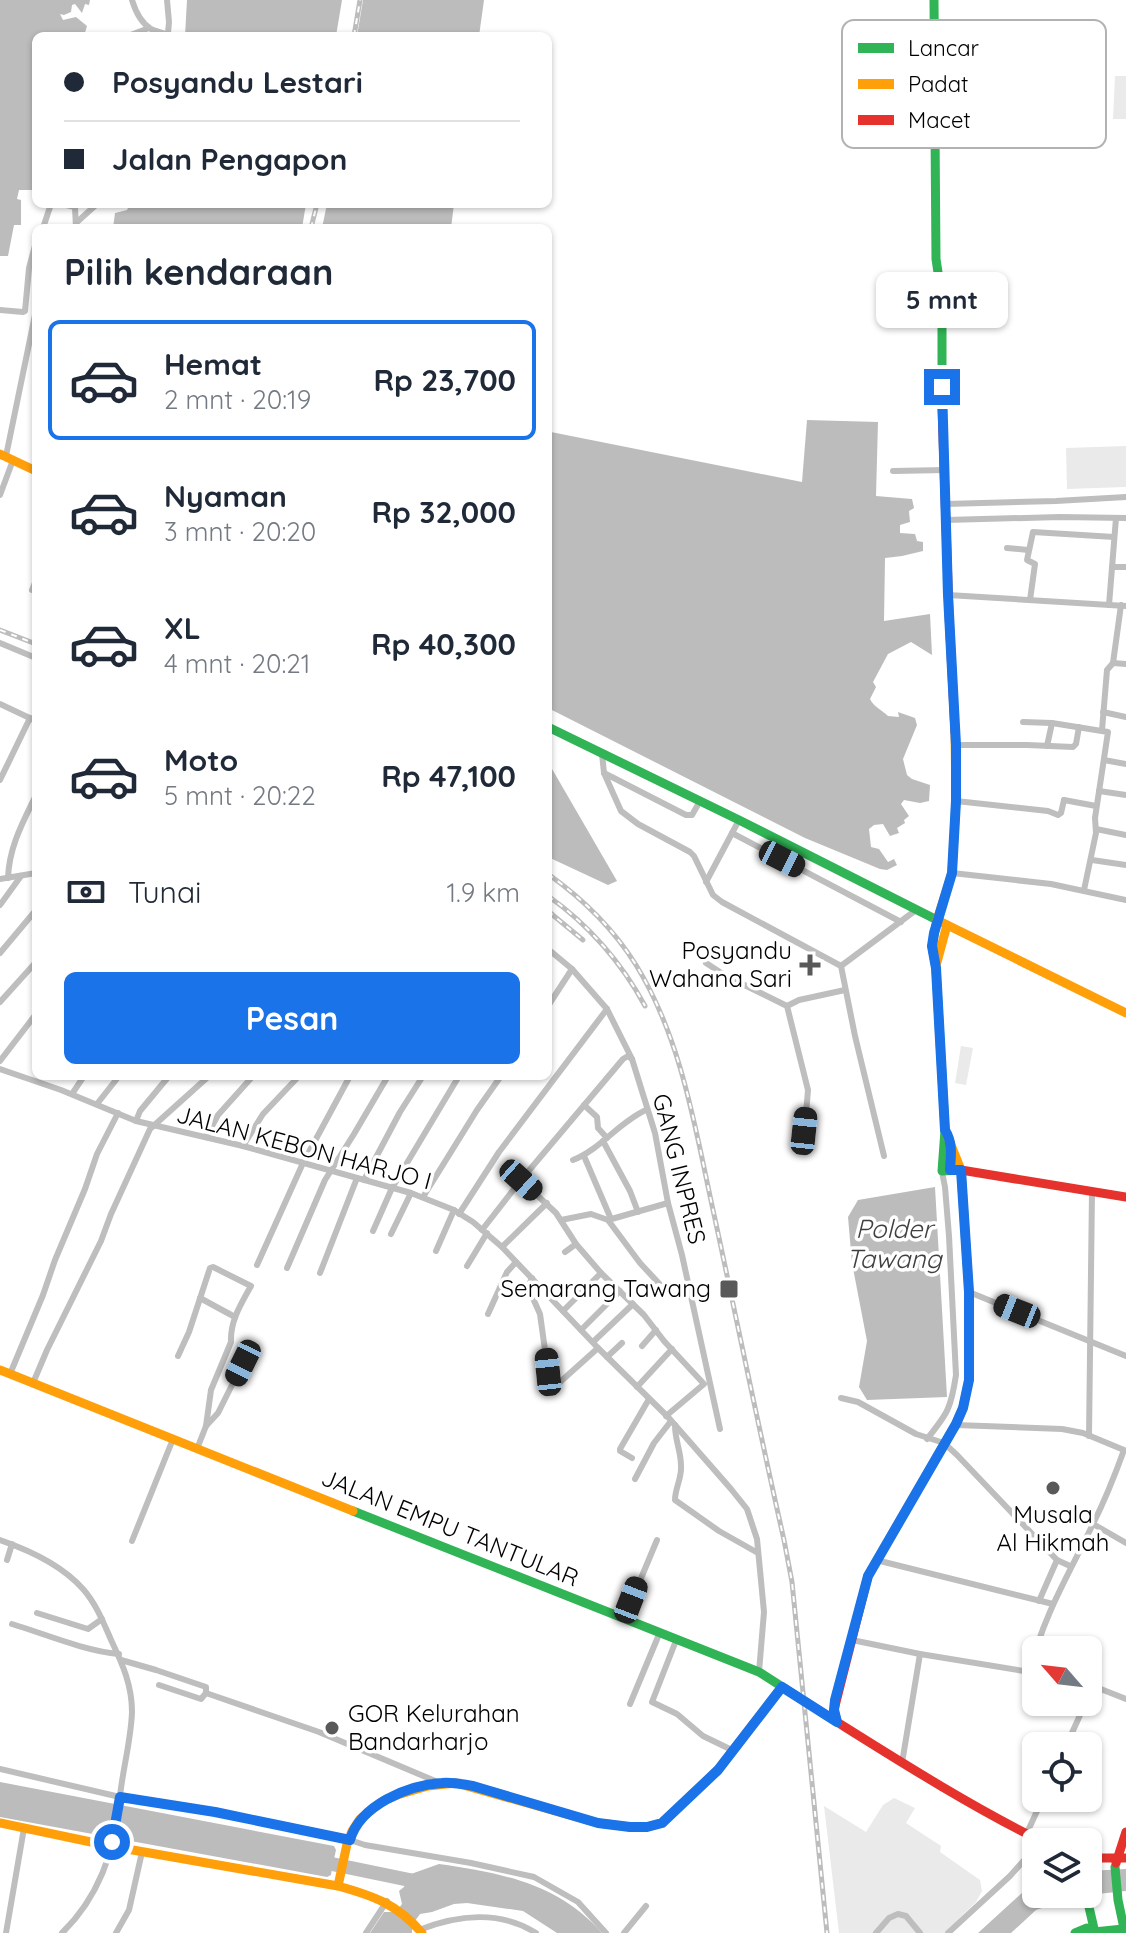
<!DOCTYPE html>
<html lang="id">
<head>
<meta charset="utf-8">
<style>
	body { margin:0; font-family:Quicksand,sans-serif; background:#f2f2f3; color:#1f2937; height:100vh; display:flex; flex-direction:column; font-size:30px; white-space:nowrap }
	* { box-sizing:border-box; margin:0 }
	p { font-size:26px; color:#747a83 }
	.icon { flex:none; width:44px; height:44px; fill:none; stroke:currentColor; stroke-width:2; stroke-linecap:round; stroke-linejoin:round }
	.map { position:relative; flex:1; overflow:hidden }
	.side { position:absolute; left:32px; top:224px; width:520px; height:856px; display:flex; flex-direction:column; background:#fff; border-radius:12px; box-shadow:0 2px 6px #0004 }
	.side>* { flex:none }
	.top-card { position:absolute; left:32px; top:32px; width:520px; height:176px; border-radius:12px; box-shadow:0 2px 6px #0004; display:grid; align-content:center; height:176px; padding:0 32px; background:#fff }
	.needle { width:52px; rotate:298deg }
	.fabs { position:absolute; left:1022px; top:1636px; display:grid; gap:16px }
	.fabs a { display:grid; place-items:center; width:80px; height:80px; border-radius:12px; background:#fff; box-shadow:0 2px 6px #0004; font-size:40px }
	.end { position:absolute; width:36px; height:36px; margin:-18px; border:10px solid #1a73e8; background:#fff; box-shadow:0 0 0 4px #fff }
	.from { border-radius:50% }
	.bubble { position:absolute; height:56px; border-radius:12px; background:#fff; box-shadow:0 2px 6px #0004; font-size:26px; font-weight:700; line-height:56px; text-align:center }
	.car { position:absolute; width:24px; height:48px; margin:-24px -12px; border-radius:10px; box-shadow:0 0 6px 2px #0007; background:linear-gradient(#222 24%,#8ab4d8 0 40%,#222 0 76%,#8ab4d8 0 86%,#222 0) }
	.top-card b { display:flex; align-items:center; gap:28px; height:76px; font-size:30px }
	.top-card b+b { border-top:2px solid #e0e1e3 }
	.top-card i { width:20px; height:20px; background:#1f2937 }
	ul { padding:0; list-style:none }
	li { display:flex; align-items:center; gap:24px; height:120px; margin:0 16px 12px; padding:0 16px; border:4px solid transparent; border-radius:12px }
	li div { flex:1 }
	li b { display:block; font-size:30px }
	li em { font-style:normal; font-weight:700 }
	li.current { border-color:#1a73e8 }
	li>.icon { width:72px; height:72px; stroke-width:1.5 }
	h2 { padding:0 32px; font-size:36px; line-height:96px }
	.pay { display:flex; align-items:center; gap:20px; height:88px; padding:0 32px; font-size:30px }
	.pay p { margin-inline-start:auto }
	.action { display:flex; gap:16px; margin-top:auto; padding:16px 32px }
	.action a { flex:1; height:92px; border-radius:12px; background:#1a73e8; color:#fff; font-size:32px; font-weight:700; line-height:92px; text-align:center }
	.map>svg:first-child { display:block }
	.green { fill:#eaeaea }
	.water { fill:#bcbcbc }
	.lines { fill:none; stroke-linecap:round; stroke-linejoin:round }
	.river { stroke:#bcbcbc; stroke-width:14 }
	.street { stroke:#bebebe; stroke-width:6 }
	.fast { stroke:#30b455; stroke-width:9 }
	.slow { stroke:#ff9f0a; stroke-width:9 }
	.jam { stroke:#e5322d; stroke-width:9 }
	.rail-casing { stroke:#bdbdbd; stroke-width:5 }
	.rail { stroke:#fff; stroke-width:2; stroke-dasharray:6; stroke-linecap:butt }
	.route { stroke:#1a73e8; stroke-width:10 }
	.poi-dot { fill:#595959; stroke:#fff; stroke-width:3 }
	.labels { text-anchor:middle; stroke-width:7; stroke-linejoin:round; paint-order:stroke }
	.poi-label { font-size:24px; fill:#000; stroke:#fff; text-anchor:end }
	.street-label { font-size:24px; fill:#000; stroke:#fff }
	.water-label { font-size:26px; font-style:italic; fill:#404040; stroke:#fff }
	.key { fill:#fff; stroke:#b2b2b2; stroke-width:2 }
	.key-label { font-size:22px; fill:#000 }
</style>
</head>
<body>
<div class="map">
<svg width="1126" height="1933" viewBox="0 0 1126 1933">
	<rect width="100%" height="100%" fill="#fff"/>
	<g class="green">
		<path d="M 1115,76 L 1126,76 L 1126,119 L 1113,119 Z"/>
		<path d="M 1126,446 L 1126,487 L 1067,489 L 1066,448 Z"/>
		<path d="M 961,1046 L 973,1048 L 966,1085 L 955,1083 Z"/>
		<path d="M 894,1798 L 915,1808 L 906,1823 L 941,1846 L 940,1852 L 980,1880 L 982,1891 L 976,1902 L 944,1933 L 839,1933 L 824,1806 L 866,1832 L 883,1805 Z"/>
	</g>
	<g class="water">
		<path d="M 0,0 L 90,0 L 89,5 L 85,4 L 82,13 L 75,4 L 72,5 L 71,12 L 64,15 L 60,14 L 63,20 L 76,17 L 87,26 L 84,36 L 36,36 L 36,185 L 34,190 L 19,190 L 17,199 L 21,200 L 21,225 L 14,225 L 8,256 L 0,256 Z"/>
		<path d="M 187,0 L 342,0 L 336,36 L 185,36 Z"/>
		<path d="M 363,0 L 484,0 L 479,36 L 357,36 Z"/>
		<path d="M 130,204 L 306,204 L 302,228 L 113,228 L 115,213 L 127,210 Z"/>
		<path d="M 327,204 L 454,204 L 451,228 L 322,228 Z"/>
		<path d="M 807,420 L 878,422 L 876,496 L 912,499 L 914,508 L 909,511 L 910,522 L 900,525 L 900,533 L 915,534 L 917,541 L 923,542 L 923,551 L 902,556 L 885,558 L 884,621 L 930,614 L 932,655 L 911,642 L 888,654 L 873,682 L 876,687 L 870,699 C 873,706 883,711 888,716 L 899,717 L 898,712 L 915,718 L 917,725 L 903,759 L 907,775 L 912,779 L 930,785 L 929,801 L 920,803 L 904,800 L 901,804 L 909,816 L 904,820 L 905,823 L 897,828 L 899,833 L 890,836 L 883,824 L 874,825 L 869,829 L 871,847 L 879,849 L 888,862 L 894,859 L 897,865 L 887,870 L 880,869 L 805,838 L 548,708 L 548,448 L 551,432 L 802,482 Z"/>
		<path d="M 548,762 L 617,881 L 608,885 L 548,857 Z"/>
		<path d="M 935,1187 L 947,1397 L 867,1400 L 859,1387 L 867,1341 L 852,1263 L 848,1217 L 858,1200 Z"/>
		<path d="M 0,1782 L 334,1846 L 336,1850 L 334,1859 L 337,1861 L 335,1868 L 332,1868 L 331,1875 L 327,1877 L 0,1817 Z"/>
		<path d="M 439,1864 C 501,1873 558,1883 602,1933 L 557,1933 L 523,1911 L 467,1903 L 454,1904 L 432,1912 L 420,1914 L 412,1925 L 412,1933 L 370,1933 L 384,1912 L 396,1912 L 402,1904 L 399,1891 L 404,1887 L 411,1874 Z"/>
		<path d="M 1126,1869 L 1126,1891 L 1078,1896 L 1036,1910 L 1011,1933 L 978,1933 L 1023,1892 L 1036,1887 L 1036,1894 L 1088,1894 L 1088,1871 Z"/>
	</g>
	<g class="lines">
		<path class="river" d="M 327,1863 L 424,1883"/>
		<g class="street">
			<path d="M 132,0 C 135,10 141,23 151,29 C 157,32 165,33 170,36"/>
			<path d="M 167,0 L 169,22 L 168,33"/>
			<path d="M 128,36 L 149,28"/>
			<path d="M 62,204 L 75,207 L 76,228"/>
			<path d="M 77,222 L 97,204"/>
			<path d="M 43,228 L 51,204"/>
			<path d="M 0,310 L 23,312 L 25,311 L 29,268 L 36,242"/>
			<path d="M 6,456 L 36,310"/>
			<path d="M 893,471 L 946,470"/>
			<path d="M 0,495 L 13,460"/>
			<path d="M 946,504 L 1056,501 L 1126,497"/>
			<path d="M 946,520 L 1060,517 L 1126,518"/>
			<path d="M 1007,548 L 1028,550"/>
			<path d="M 1112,567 L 1126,567"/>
			<path d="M 32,590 L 36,580"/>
			<path d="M 948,595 L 1126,606"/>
			<path d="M 1030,600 L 1035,564 L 1027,560 L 1033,532 L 1114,537"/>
			<path d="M 1109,605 L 1116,518"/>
			<path d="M 0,643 L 36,658"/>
			<path d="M 1113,663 L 1126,664"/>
			<path d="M 0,704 L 36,721"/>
			<path d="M 1103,712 L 1126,717"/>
			<path d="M 1023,722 L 1052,723 L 1108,732 L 1095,818 L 1096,833 L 1084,890"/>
			<path d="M 1102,730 L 1107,670 L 1113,663 L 1121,605"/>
			<path d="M 956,745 L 1027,745 L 1073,747 L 1076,744 L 1079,727"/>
			<path d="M 1047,746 L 1052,723"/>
			<path d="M 602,754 L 604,773 L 621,811 L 638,824 L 690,852 L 694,856 L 713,895 L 722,902 L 841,966 L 855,1036 L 884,1156"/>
			<path d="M 1104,760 L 1126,764"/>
			<path d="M 604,773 L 686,815 L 692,815 L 700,801"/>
			<path d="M 0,780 L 30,718"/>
			<path d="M 1099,791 L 1126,795"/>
			<path d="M 1064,800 L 1096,806"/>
			<path d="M 956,801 L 1048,811 L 1058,815 L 1061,813 L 1064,800"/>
			<path d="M 1096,829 L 1126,835"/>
			<path d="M 732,833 L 901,922"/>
			<path d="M 1092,860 L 1126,865"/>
			<path d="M 952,873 L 1051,884 L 1126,900"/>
			<path d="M 8,878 C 9,847 23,822 36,795"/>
			<path d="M 0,879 L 36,873"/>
			<path d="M 706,882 L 739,820"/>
			<path d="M 0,905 L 21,876"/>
			<path d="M 548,949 L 572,969 L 607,1009 L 632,1059 L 655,1133 L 668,1203 L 682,1255 L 720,1429"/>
			<path d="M 0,953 L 36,910"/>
			<path d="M 706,963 L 726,976 L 787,1006 L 808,1090 L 804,1138"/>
			<path d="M 841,966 L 916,910"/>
			<path d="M 0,1002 L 36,962"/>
			<path d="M 548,1006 L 572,969"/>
			<path d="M 787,1006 L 799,1000 L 845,990"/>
			<path d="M 0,1061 L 36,1014"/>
			<path d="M 0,1069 L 61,1090 L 136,1121 L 243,1146 L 411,1193 L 454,1210 L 473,1222 L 502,1247 L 598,1348 L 668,1417 L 731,1489 L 747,1509 L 757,1539 L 764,1612 L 759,1672"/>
			<path d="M 72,1094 L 84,1076"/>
			<path d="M 97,1104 L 119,1076"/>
			<path d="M 584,1105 L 597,1117 L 598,1128 L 607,1138"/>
			<path d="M 136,1121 L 140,1111 L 169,1076"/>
			<path d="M 206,1137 L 218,1115 L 253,1076"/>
			<path d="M 603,1141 L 630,1191 L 638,1212"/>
			<path d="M 243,1146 L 263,1114 L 299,1076"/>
			<path d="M 584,1156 L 611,1219"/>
			<path d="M 573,1160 C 601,1149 619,1122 646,1110"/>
			<path d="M 364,1180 L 400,1112 L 423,1076"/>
			<path d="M 521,1180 L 556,1213 L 576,1244 L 601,1273 L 644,1315 L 664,1341 L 704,1384 L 666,1416"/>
			<path d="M 423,1197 L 477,1110 L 501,1076"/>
			<path d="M 459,1214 L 499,1152 L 607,1009"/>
			<path d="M 561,1220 L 591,1214 L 608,1220"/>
			<path d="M 482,1230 L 521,1180 L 623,1059 L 628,1056 L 632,1059"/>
			<path d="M 373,1231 L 392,1188 L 459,1076"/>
			<path d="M 391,1234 L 411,1193"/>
			<path d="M 502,1247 L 547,1203"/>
			<path d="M 436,1251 L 454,1210"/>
			<path d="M 565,1252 L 576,1244"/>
			<path d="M 257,1265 L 303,1163 L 350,1076"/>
			<path d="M 467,1266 L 487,1233"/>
			<path d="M 287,1268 L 325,1180 L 354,1134 L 388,1076"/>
			<path d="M 320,1273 L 357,1178"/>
			<path d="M 532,1278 L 528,1287 L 540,1314 L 549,1379 L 556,1384 L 559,1383 L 598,1348"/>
			<path d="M 667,1292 L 640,1263 L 608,1220 L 668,1203"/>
			<path d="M 969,1292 L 1126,1356"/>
			<path d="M 200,1298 L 235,1317"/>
			<path d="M 563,1311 L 601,1273"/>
			<path d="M 488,1314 L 507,1272 L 516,1262"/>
			<path d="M 581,1330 L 620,1291"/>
			<path d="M 593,1342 L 633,1304"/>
			<path d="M 642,1346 L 656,1330"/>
			<path d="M 178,1356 L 189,1332 L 210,1268 L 213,1267 L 251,1286 C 241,1304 230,1321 231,1342 L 211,1390 L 206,1426"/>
			<path d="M 607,1357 L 622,1343"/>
			<path d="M 10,1374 L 43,1295 L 55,1260 L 85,1189 L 97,1154 L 118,1113"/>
			<path d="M 33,1383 L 47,1350 L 101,1241 L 111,1214 L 150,1129 L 209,1076"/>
			<path d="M 637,1387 L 672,1349"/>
			<path d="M 841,1398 L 858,1402 L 916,1434 L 944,1443 L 957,1455 L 1057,1560 L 1070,1566"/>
			<path d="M 675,1425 C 675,1441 681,1451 681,1466 C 682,1478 675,1488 675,1500 L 719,1531 L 758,1553"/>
			<path d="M 956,1425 L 1062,1429 L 1083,1433 L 1124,1450 C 1115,1475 1105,1500 1093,1524 C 1070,1572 1042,1618 1030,1671"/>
			<path d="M 1089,1436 L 1092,1191"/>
			<path d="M 927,1439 C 948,1413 951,1408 956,1375 L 949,1236 L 945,1187 L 942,1172"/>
			<path d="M 197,1449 L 206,1426 L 218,1413 L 243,1363 L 246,1360 L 250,1360"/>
			<path d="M 632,1458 L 620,1451 L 620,1449 L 649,1399"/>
			<path d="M 635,1479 L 654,1443 L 671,1421"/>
			<path d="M 1093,1524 L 1126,1543"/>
			<path d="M 0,1540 C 29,1550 62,1565 83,1589 C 97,1605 104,1624 112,1642 C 123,1665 132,1686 132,1712 C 131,1740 123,1768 120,1796 C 116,1848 100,1896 62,1933"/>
			<path d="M 132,1541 L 173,1439"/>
			<path d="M 7,1560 L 12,1544"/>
			<path d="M 876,1560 L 1053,1604"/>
			<path d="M 1039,1601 L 1057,1560"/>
			<path d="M 37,1613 L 88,1629 L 102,1619"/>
			<path d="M 624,1619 L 657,1540"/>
			<path d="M 12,1624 C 45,1634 85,1651 119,1654"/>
			<path d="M 677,1638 L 652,1702 L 677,1714 L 703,1736 L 734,1751"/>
			<path d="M 852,1640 L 920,1654 L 1036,1673"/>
			<path d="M 121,1660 L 156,1670 L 206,1687 L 206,1693 L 319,1732 L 440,1783"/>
			<path d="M 1088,1684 L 1126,1699"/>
			<path d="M 159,1685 L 201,1699 L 206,1693"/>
			<path d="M 1088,1697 L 1093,1686"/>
			<path d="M 630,1704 L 660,1632"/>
			<path d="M 1066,1746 L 1086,1702"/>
			<path d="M 902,1763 L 920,1654"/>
			<path d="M 0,1769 L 120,1797 L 215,1812 L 350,1840 L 365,1845 L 471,1863 L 534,1877 L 578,1902 L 606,1933"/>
			<path d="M 1026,1835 L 1043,1798"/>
			<path d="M 419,1930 C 457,1915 500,1910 536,1933"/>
			<path d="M 6,1933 L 24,1828"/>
			<path d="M 116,1933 L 129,1910 L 142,1852"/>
			<path d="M 366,1933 L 387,1901"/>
			<path d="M 624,1933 L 646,1906"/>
			<path d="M 876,1933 L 889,1918 L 898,1914 L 906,1916 L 920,1933"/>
			<path d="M 948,1933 L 1010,1876 L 1036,1847"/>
		</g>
		<g class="fast">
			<path d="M 934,0 L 936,259 L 942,299 L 942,407"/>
			<path d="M 548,727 L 739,820 L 937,920 L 932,946 L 936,968 L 945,1130 L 942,1171 L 961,1170"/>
			<path d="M 353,1511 L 759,1672 L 837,1722"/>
			<path d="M 1115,1867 L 1118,1900 L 1125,1933"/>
			<path d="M 1086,1894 L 1095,1933"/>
			<path d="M 1075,1933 L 1087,1928 L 1094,1932 L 1123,1929"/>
		</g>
		<g class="slow">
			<path d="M 0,454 L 36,471"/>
			<path d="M 955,732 L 956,801 L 952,873 L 937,920 L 1126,1013"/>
			<path d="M 937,962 L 947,925"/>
			<path d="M 0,1370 L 353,1511"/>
			<path d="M 872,1569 L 956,1424 L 963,1408 L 969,1380 L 969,1292 L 961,1170 L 945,1130"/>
			<path d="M 0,1823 L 110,1846 L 338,1886"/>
			<path d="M 422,1933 C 397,1904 374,1896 338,1886 L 347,1844 L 352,1831 L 360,1819 L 383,1801 L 397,1795 L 428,1786 L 456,1783 L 598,1823 L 630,1827 L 647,1827 L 662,1823 L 718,1770 L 782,1687"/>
		</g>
		<g class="jam">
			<path d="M 942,407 L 949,614 L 955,732"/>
			<path d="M 961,1170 L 1126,1197"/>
			<path d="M 872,1569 L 868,1576 L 834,1710 L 837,1722 C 904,1764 972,1807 1043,1842"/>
			<path d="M 1088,1858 L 1126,1858"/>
			<path d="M 1116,1863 L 1126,1832"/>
		</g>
		<defs>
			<g id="rail">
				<path d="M 354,36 L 360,0"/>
				<path d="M 311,228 L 317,204"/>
				<path d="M 0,630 L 36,644"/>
				<path d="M 548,874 C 583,899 613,928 636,965 C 683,1041 696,1134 715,1219 C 738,1326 760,1434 784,1540 L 792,1582 L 827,1933"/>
				<path d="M 548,896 C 588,924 622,963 645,1006"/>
				<path d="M 548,911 L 583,940"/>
			</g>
		</defs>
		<use href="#rail" class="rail-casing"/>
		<use href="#rail" class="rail"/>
	</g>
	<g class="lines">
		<path class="route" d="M 112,1842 L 120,1797 L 215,1812 L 350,1840 C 360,1805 408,1785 442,1783 C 452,1782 462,1784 473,1786 L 598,1823 L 630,1827 L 647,1827 L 662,1823 L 718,1770 L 782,1687 L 837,1722 L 834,1710 L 835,1700 L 868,1576 L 956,1424 L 963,1408 L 969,1380 L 969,1292 L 961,1170 L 950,1170 C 951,1155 953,1143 945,1130 L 936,968 L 932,946 L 934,933 L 952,873 L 956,801 L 956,745 L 948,595 L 942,387"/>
	</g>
	<g class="poi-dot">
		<path d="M806 953h8v8h8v8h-8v8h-8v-8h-8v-8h8z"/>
		<rect x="719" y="1279" width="20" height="20" rx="4"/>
		<circle cx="1053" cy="1488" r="8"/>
		<circle cx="332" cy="1728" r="8"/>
	</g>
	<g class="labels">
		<g class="poi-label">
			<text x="792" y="959">Posyandu<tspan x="792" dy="28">Wahana Sari</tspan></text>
			<text x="711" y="1297">Semarang Tawang</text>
			<text x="1053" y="1523" text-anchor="middle">Musala<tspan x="1053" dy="28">Al Hikmah</tspan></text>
			<text x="348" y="1722" text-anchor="start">GOR Kelurahan<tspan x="348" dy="28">Bandarharjo</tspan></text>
		</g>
		<g class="street-label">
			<text transform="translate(304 1148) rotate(15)" y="8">JALAN KEBON HARJO I</text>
			<text transform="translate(679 1169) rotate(76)" y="8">GANG INPRES</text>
			<text transform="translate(450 1528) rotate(22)" y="8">JALAN EMPU TANTULAR</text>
		</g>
		<g class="water-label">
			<text x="894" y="1238">Polder<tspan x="894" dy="30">Tawang</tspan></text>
		</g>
	</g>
	<rect x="842" y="20" width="264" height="128" rx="12" class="key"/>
	<rect x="858" y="43" width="36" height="10" fill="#30b455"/>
	<rect x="858" y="79" width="36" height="10" fill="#ff9f0a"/>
	<rect x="858" y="115" width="36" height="10" fill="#e5322d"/>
	<g class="key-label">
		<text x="908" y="56">Lancar</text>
		<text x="908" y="92">Padat</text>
		<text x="908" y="128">Macet</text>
	</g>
</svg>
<div class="fabs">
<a><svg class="needle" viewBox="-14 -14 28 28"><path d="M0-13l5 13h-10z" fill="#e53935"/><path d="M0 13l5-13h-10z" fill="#747a83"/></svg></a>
<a><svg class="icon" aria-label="locate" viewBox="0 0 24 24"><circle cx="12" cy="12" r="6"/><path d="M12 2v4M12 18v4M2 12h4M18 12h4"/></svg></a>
<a><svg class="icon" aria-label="layers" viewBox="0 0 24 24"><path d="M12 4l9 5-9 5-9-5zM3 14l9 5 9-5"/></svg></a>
</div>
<i class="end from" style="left:112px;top:1842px"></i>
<i class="end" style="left:942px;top:387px"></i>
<div class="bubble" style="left:876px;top:272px;width:132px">5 mnt</div>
<i class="car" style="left:782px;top:859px;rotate:117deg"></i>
<i class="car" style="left:804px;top:1131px;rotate:6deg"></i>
<i class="car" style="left:521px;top:1180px;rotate:132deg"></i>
<i class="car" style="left:1017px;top:1311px;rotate:292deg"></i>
<i class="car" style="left:243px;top:1363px;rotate:206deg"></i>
<i class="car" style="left:548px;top:1372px;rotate:354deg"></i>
<i class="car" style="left:631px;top:1600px;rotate:21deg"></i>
<div class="top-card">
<b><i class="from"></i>Posyandu Lestari</b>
<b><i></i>Jalan Pengapon</b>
</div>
<section class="side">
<h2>Pilih kendaraan</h2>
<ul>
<li class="current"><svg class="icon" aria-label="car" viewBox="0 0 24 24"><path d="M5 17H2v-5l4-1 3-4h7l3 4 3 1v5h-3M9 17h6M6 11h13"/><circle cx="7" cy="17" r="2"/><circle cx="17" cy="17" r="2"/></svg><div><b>Hemat</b><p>2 mnt · 20:19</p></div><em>Rp 23,700</em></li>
<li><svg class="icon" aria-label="car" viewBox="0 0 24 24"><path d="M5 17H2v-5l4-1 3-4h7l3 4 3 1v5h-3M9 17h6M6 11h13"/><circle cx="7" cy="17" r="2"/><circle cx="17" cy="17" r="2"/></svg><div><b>Nyaman</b><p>3 mnt · 20:20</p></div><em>Rp 32,000</em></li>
<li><svg class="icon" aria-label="car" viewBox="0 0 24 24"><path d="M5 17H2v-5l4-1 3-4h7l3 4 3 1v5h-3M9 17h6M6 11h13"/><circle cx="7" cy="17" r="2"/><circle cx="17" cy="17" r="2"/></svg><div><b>XL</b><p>4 mnt · 20:21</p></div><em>Rp 40,300</em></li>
<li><svg class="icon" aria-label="car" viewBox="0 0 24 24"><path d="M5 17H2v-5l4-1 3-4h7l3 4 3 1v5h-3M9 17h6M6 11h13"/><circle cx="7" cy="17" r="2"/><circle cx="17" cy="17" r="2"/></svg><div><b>Moto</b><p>5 mnt · 20:22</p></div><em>Rp 47,100</em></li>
</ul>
<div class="pay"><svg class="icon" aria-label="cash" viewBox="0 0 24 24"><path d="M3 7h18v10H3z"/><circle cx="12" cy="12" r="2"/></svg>Tunai<p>1.9 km</p></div>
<div class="action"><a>Pesan</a></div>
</section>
</div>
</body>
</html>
